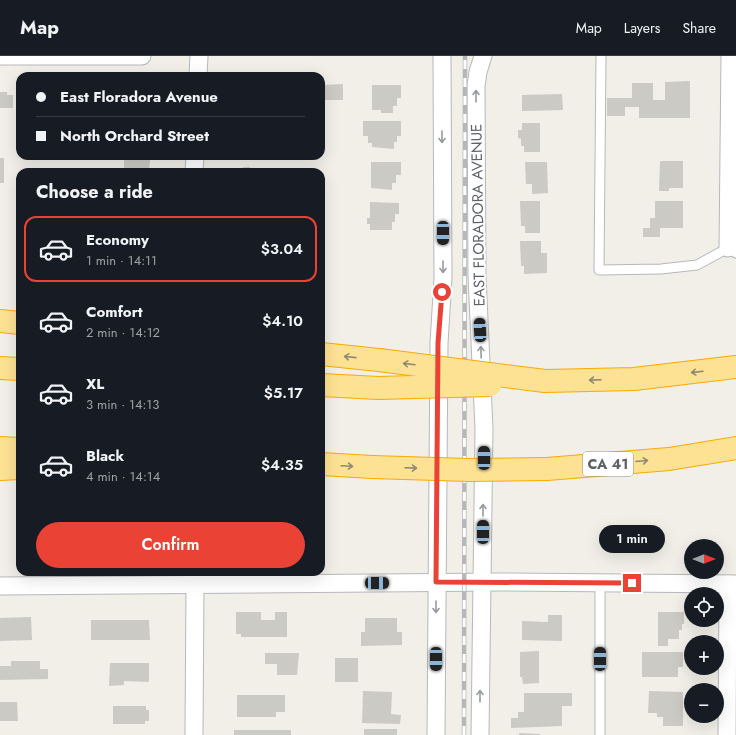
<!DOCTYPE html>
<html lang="en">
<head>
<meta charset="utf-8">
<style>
	body { margin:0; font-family:Jost,sans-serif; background:#242831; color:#f1f3f6; height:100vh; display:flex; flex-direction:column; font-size:15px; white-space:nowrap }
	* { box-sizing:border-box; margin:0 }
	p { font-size:13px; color:#9ea1a6 }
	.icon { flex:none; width:22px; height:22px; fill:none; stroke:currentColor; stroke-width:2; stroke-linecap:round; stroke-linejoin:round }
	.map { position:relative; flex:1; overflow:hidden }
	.sheet { position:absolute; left:16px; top:112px; width:309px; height:408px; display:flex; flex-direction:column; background:#171b24; border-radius:12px; box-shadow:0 4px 16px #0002 }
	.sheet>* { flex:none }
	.hud { position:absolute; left:16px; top:16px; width:309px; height:88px; border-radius:12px; box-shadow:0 4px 16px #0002; display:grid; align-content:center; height:88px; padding:0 20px; background:#171b24 }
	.needle { width:26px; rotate:90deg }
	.controls { position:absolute; left:684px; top:483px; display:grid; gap:8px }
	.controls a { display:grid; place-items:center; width:40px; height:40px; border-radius:50%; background:#171b24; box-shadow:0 4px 16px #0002; font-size:20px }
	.end { position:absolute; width:18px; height:18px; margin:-9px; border:5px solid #ea4335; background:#fff; box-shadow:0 0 0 2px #fff }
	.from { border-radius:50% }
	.bubble { position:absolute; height:28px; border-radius:14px; background:#171b24; box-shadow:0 4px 16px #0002; font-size:13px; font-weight:600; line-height:28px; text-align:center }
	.car { position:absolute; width:12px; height:24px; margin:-12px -6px; border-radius:5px; box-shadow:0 0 3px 1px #0007; background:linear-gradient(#222 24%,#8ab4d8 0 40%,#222 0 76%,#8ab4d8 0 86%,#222 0) }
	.hud b { display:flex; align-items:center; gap:14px; height:38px; font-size:15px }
	.hud b+b { border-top:1px solid #363941 }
	.hud i { width:10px; height:10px; background:#f1f3f6 }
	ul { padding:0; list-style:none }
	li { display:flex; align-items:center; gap:12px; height:66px; margin:0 8px 6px; padding:0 12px; border:2px solid transparent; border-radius:12px }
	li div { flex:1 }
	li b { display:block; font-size:15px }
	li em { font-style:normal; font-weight:600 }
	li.selected { border-color:#ea4335 }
	li>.icon { width:36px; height:36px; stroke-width:1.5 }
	h2 { padding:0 20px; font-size:18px; line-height:48px }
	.primary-button { display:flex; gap:8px; margin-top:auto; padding:8px 20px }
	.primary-button a { flex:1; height:46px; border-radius:24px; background:#ea4335; color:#fff; font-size:16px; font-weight:600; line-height:46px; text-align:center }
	header { display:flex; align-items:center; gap:24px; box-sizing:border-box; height:56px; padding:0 20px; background:#171b24; border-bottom:1px solid #363941 }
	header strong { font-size:19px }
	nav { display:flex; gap:22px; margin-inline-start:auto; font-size:14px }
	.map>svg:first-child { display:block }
	.building { fill:#cccac5 }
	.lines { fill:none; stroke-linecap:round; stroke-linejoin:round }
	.lane-casing { stroke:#b5b8bc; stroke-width:11 }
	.street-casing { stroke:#b5b8bc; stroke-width:19 }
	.highway-casing { stroke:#f9ab00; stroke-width:24 }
	.lane { stroke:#fff; stroke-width:9 }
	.street { stroke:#fff; stroke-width:17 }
	.highway { stroke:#fde293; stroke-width:22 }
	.rail-casing { stroke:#b6b7b8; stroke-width:4.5 }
	.rail { stroke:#fff; stroke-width:3; stroke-dasharray:9; stroke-linecap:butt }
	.highway-bridge-casing { stroke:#f9ab00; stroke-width:24; stroke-linecap:butt }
	.highway-bridge { stroke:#fde293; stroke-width:22 }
	.oneway { stroke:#979a9d }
	.oneway2 { stroke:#8e8975 }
	.route { stroke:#ea4335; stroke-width:5 }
	.labels { text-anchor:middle; stroke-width:4; stroke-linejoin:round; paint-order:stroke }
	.shield { fill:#fff; stroke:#8f9295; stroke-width:1 }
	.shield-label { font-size:14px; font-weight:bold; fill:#5f6368 }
	.street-label { font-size:15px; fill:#5f6368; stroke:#fff }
</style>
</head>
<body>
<header>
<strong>Map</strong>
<nav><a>Map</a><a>Layers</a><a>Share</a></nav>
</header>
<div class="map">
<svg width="736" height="679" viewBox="0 0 736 679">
	<rect width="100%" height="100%" fill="#f1efe8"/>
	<g class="building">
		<path d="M 690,25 L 690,62 L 639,62 L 639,51 L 625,51 L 625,60 L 607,60 L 607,42 L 632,42 L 632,27 L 653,27 L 653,44 L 665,44 L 665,26 Z"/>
		<path d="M 343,28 L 343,44 L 323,44 L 323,29 Z"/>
		<path d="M 372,29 L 401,29 L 401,42 L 397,42 L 397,50 L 393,50 L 393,57 L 381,57 L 381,54 L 372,54 Z"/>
		<path d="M 0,36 L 7,36 L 7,39 L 13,39 L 13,52 L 0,52 Z"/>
		<path d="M 562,38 L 563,54 L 522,55 L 522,39 Z"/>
		<path d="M 363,65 L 401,65 L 401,80 L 397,80 L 397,86 L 394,86 L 394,93 L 372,91 L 372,87 L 368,87 L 368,80 L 363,80 Z"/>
		<path d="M 522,67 L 540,67 L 540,96 L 524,96 L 524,90 L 521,90 L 521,83 L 518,82 L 518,74 L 522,74 Z"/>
		<rect x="0" y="102" width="4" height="25"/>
		<path d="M 124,104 L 150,104 L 149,116 L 124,116 Z"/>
		<path d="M 660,105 L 683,105 L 683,132 L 669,132 L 669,135 L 659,135 Z"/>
		<path d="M 371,106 L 401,106 L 401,119 L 396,119 L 396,127 L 392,127 L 392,134 L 371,132 Z"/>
		<path d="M 525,106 L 547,106 L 548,137 L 532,138 L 532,128 L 526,128 Z"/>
		<rect x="243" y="111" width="7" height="5"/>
		<path d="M 520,145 L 540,145 L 540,177 L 525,177 L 525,170 L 521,170 Z"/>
		<path d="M 655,145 L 683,145 L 683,172 L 660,172 L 660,181 L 643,181 L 643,172 L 650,172 L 650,162 L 655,162 Z"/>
		<path d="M 370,146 L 399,147 L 399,158 L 395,158 L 395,166 L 392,166 L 392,174 L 370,174 L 370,168 L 367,168 L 367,162 L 370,162 Z"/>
		<path d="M 520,185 L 541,185 L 541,197 L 547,197 L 547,217 L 524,218 L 524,210 L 521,210 Z"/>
		<path d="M 236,556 L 261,556 L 261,564 L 275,564 L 275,556 L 287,556 L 287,581 L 241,581 L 241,578 L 236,578 Z"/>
		<path d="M 658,556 L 684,556 L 684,568 L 682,568 L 682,574 L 679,574 L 679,583 L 668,583 L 668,590 L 658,590 Z"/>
		<path d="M 548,559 L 562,559 L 562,585 L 522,584 L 522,565 L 548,566 Z"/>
		<path d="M 31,561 L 32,584 L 0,585 L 0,562 Z"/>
		<path d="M 365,562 L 397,562 L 397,576 L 402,576 L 402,589 L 361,590 L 361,576 L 365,576 Z"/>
		<path d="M 91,564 L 149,564 L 150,584 L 91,584 Z"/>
		<path d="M 539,595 L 539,627 L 523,628 L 522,621 L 520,621 L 520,596 Z"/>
		<path d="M 642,596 L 683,596 L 683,611 L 678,611 L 678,621 L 642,621 Z"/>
		<path d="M 265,597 L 299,597 L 297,619 L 277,619 L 277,608 L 265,608 Z"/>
		<rect x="335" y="602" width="23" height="24"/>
		<path d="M 11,605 L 40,605 L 40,613 L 48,613 L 48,623 L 0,624 L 0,610 L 11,610 Z"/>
		<path d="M 110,607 L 149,607 L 149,626 L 124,625 L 124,629 L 109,630 Z"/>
		<path d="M 363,635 L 392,636 L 391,658 L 401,659 L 400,668 L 362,667 Z"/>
		<path d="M 649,635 L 683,636 L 683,670 L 663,670 L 663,661 L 657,661 L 657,657 L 648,657 Z"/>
		<path d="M 524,637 L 572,637 L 572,650 L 562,650 L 562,670 L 511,672 L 511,662 L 518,662 L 518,656 L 524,656 Z"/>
		<path d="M 237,639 L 285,639 L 285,656 L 276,656 L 276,661 L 237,661 Z"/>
		<path d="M 0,646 L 17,646 L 18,665 L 0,665 Z"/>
		<path d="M 113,650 L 146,650 L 146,654 L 149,654 L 149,665 L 145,665 L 145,668 L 113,668 Z"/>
		<rect x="364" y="673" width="33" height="6"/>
		<rect x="234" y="674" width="57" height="5"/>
		<path d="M 519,677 L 540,678 L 540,679 L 519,679 Z"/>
	</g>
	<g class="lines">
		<defs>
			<g id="lane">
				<path d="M 601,0 L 599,214 L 661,213 L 697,209 L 728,192 L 736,197"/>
				<path d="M 600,527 L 600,679"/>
			</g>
			<g id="street">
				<path d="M 0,0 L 142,0"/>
				<path d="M 198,20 L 199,0"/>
				<path d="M 194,116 L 195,100"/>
				<path d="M 728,192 L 730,0"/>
				<path d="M 0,530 L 498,526 L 736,528"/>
				<path d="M 194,679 L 195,529"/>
				<path d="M 436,679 L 439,287 L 443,222 L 442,0"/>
				<path d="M 480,679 L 484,373 L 477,220 L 476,30 L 478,16 L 483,0"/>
				<path d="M 727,679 L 728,528"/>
			</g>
			<g id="highway">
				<path d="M 0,265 L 20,267"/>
				<path d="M 321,298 L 379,304"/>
				<path d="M 0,312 L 20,313"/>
				<path d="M 545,325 L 634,323 L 736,311"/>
				<path d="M 321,329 L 378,332"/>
				<path d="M 0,392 L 20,393"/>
				<path d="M 321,408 L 372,411"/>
				<path d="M 0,413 L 20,412"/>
				<path d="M 547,413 L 669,403 L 736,392"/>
			</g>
		</defs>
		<use href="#lane" class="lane-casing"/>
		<use href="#street" class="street-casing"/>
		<use href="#highway" class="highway-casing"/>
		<use href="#lane" class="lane"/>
		<use href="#street" class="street"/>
		<use href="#highway" class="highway"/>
		<defs>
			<path id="rail" d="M 464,679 L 465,0"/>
		</defs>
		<use href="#rail" class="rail-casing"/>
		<use href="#rail" class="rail"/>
		<defs>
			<g id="highway-bridge">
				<path d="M 379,304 L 545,325"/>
				<path d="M 378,332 L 490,329"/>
				<path d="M 372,411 L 469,414 L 547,413"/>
			</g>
		</defs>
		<use href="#highway-bridge" class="highway-bridge-casing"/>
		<use href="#highway-bridge" class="highway-bridge"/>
	</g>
	<defs><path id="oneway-shaft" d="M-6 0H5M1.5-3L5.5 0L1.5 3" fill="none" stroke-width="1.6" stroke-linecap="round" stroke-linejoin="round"/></defs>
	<g class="oneway">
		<use href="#oneway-shaft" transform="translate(476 40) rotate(-90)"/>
		<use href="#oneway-shaft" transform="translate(442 81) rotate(90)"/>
		<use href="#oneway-shaft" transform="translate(443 211) rotate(90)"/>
		<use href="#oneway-shaft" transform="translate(481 296) rotate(-92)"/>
		<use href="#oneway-shaft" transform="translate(483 454) rotate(-90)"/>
		<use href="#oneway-shaft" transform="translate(436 551) rotate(90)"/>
		<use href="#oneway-shaft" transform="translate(480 640) rotate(-90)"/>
	</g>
	<g class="oneway2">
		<use href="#oneway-shaft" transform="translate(350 301) rotate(-174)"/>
		<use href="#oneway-shaft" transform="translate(409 308) rotate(-173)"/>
		<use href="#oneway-shaft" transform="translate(697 316) rotate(173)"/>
		<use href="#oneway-shaft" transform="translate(595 324) rotate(178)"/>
		<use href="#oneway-shaft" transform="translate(642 405) rotate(-5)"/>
		<use href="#oneway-shaft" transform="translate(347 410) rotate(3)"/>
		<use href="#oneway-shaft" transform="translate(411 412) rotate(2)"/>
	</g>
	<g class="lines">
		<path class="route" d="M 442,236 L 438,287 L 436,526 L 632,527"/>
	</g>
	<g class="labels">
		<rect class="shield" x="583" y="396" width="50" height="24" rx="3"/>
		<g class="shield-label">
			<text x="608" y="413">CA 41</text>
		</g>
		<g class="street-label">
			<text transform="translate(478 159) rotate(-91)" y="5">EAST FLORADORA AVENUE</text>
		</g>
	</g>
</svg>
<div class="controls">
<a><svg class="needle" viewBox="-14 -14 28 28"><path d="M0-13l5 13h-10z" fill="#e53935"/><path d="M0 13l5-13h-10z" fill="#9ea1a6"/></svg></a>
<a><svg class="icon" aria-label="locate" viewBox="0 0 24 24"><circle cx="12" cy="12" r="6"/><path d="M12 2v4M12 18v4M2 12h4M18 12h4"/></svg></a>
<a>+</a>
<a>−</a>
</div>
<i class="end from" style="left:442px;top:236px"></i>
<i class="end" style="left:632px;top:527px"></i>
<div class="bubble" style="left:599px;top:469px;width:66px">1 min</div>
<i class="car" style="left:443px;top:177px;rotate:180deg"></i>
<i class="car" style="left:480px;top:274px;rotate:357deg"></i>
<i class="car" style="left:484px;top:402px;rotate:0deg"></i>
<i class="car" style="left:483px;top:476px;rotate:0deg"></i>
<i class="car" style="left:377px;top:527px;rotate:90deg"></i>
<i class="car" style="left:436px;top:603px;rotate:180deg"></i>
<i class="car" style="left:600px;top:603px;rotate:0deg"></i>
<div class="hud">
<b><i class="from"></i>East Floradora Avenue</b>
<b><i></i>North Orchard Street</b>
</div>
<section class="sheet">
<h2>Choose a ride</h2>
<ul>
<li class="selected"><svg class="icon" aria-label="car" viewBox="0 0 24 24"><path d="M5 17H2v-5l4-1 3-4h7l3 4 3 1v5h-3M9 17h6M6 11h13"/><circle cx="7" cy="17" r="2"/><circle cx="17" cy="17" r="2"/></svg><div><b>Economy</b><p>1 min · 14:11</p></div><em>$3.04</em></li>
<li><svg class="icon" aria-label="car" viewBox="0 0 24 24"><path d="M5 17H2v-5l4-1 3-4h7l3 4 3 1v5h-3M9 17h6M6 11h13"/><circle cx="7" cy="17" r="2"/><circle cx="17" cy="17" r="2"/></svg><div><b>Comfort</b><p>2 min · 14:12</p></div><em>$4.10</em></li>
<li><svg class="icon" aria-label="car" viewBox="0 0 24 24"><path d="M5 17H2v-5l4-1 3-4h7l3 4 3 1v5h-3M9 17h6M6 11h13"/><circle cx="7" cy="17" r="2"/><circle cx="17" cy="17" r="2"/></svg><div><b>XL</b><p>3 min · 14:13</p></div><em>$5.17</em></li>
<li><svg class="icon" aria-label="car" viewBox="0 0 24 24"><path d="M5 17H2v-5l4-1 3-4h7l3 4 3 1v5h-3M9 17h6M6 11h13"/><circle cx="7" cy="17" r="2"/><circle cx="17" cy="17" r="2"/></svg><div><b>Black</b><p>4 min · 14:14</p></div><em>$4.35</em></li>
</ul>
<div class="primary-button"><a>Confirm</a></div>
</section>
</div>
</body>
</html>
